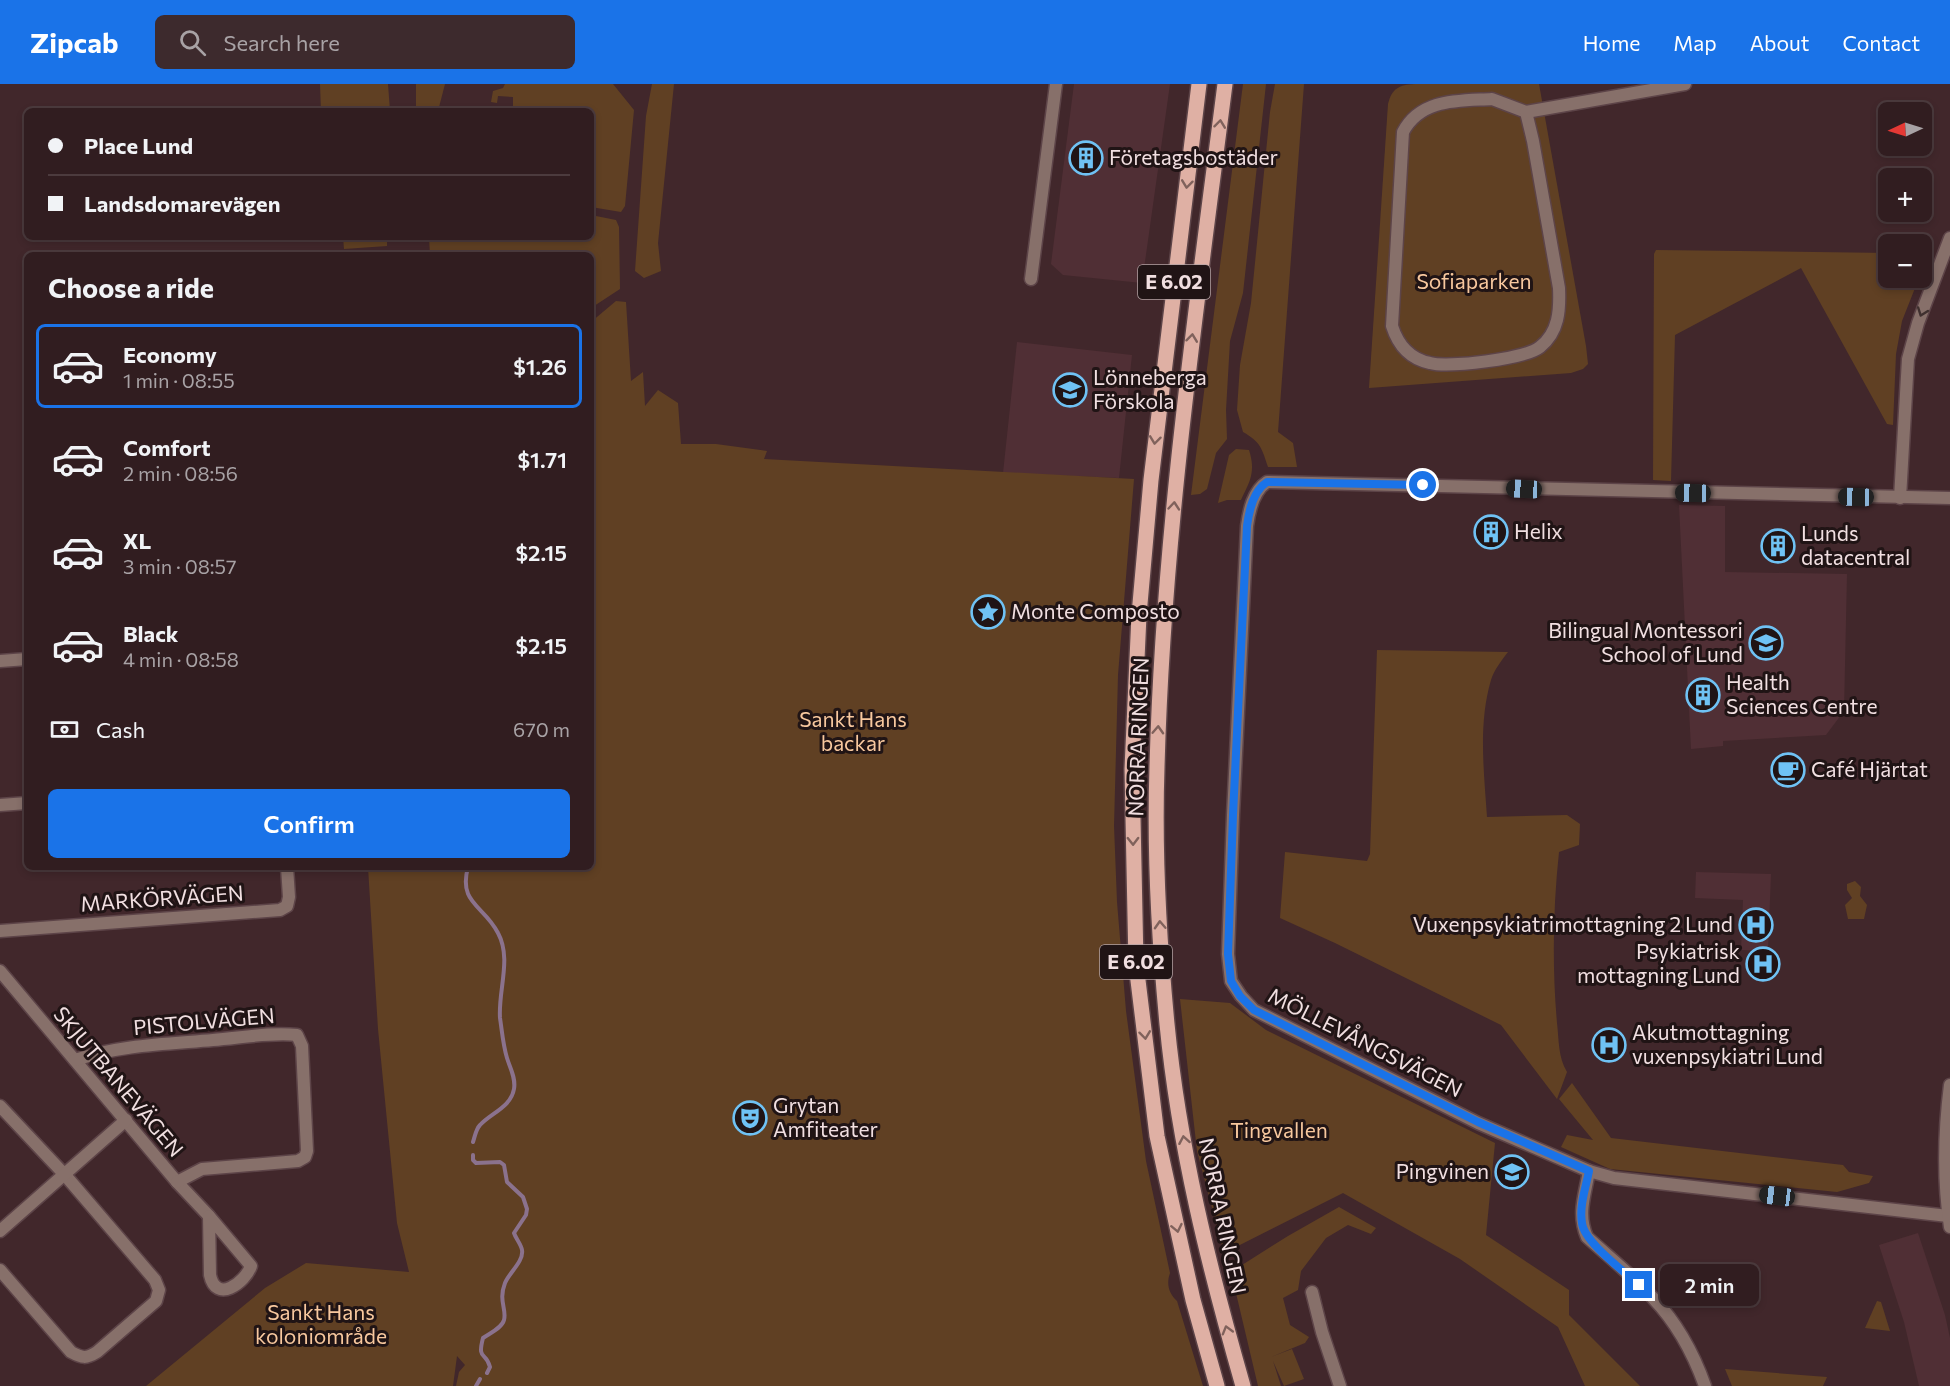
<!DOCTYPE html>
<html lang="en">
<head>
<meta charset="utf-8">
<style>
	body { margin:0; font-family:Commissioner,sans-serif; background:#3d2a2d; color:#f1f3f6; height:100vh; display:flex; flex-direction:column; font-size:22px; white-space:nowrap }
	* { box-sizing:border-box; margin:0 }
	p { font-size:20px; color:#a8a2a5 }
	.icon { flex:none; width:33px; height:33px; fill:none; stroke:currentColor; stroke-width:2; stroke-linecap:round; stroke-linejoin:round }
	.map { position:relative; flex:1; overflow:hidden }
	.panel { position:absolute; left:24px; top:168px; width:570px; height:618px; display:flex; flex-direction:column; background:#311d20; border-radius:9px; box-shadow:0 3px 9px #0003,0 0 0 2px #4c3b3e }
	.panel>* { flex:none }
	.top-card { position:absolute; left:24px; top:24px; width:570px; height:132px; border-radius:9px; box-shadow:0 3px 9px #0003,0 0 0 2px #4c3b3e; display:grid; align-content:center; height:132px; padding:0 24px; background:#311d20 }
	.needle { width:39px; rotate:266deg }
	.fabs { position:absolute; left:1878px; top:18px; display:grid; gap:12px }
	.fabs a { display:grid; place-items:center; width:54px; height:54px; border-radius:9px; background:#311d20; box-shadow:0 3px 9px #0003,0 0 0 2px #4c3b3e; font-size:30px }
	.end { position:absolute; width:27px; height:27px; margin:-14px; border:8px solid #1a73e8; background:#fff; box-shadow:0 0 0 3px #fff }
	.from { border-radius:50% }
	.bubble { position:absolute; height:42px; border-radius:9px; background:#311d20; box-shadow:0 3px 9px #0003,0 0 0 2px #4c3b3e; font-size:20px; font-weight:600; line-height:42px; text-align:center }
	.car { position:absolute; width:18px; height:36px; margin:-18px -9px; border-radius:8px; box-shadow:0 0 4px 2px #0007; background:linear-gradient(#222 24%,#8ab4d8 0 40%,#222 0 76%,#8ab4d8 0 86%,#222 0) }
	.top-card b { display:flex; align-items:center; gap:21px; height:57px; font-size:22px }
	.top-card b+b { border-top:2px solid #4c3b3e }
	.top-card i { width:15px; height:15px; background:#f1f3f6 }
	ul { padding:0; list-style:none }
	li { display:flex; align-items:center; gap:18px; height:84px; margin:0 12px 9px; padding:0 12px; border:3px solid transparent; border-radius:9px }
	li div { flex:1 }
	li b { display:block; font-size:22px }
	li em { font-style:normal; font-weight:600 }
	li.current { border-color:#1a73e8 }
	li>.icon { width:54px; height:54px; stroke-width:1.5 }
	h2 { padding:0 24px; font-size:27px; line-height:72px }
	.pay { display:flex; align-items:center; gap:15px; height:66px; padding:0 24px; font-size:22px }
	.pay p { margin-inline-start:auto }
	.button { display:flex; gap:12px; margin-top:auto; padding:12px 24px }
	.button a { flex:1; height:69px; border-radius:9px; background:#1a73e8; color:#fff; font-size:24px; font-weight:600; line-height:69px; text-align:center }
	header { display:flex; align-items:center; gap:36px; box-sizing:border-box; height:84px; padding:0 30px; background:#1a73e8; color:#fff }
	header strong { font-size:28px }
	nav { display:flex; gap:33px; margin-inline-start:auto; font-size:21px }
	.search { width:420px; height:54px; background:#3d2a2d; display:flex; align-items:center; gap:15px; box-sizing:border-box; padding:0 21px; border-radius:9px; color:#a8a2a5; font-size:22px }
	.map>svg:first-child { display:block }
	.built { fill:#502f35 }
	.green { fill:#604023 }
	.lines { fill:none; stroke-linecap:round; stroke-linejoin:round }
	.stream { stroke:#8b728d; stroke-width:4 }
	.minor-casing { stroke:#5d4448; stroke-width:15 }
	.tertiary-casing { stroke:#5d4448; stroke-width:15 }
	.primary-casing { stroke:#5d4448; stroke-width:18 }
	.minor { stroke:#87706a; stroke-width:12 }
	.tertiary { stroke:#87706a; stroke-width:12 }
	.primary { stroke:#dfb0a4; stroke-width:15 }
	.oneway { stroke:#80625c }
	.oneway2 { stroke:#3f302f }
	.route { stroke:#1a73e8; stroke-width:8 }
	.labels { text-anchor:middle; stroke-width:6; stroke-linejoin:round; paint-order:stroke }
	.shield { fill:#201415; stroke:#b2a2a4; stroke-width:1.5 }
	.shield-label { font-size:20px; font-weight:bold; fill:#f1dfe1 }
	.poi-label { font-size:21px; fill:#f1dfe1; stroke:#201415; text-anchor:start }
	.park-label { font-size:21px; fill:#f8c89e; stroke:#201415 }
	.street-label { font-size:21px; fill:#f1dfe1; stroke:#201415 }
</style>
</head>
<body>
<header>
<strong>Zipcab</strong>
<div class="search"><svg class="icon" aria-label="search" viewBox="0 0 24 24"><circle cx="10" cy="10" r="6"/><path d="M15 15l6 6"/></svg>Search here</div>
<nav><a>Home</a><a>Map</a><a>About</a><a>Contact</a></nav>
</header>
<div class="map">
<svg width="1950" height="1302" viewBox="0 0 1950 1302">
	<rect width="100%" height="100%" fill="#41272b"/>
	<g class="built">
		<path d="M 1074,0 L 1170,0 L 1142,199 L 1063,191 L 1051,180 Z"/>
		<path d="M 1017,258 L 1132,271 L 1119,394 L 1003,389 Z"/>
		<path d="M 1679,421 L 1725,422 L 1725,488 L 1847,490 L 1844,627 L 1826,651 L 1723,657 L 1723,662 L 1691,665 Z"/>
		<path d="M 1696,788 L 1771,790 L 1768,867 L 1741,866 L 1743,816 L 1695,814 Z"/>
		<path d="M 1918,1149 L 1945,1231 L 1950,1254 L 1950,1302 L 1919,1302 L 1904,1238 L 1879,1161 Z"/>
	</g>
	<g class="green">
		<path d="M 320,0 L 388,0 L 390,27 L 321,27 Z"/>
		<path d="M 416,0 L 445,0 L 438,27 L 416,27 Z"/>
		<path d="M 505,0 L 613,0 L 634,26 L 625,122 L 621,128 L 591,123 L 591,27 L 513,27 L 513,13 L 498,12 L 497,19 L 491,18 L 493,7 L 503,4 Z"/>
		<path d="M 652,0 L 674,0 L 658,159 L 661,187 L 644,194 L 635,187 L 646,32 Z"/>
		<path d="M 1243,0 L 1266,0 L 1243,209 L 1230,257 L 1226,326 L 1227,355 L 1216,369 L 1207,405 L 1200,410 L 1191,411 Z"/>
		<path d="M 1275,0 L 1304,0 L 1278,348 L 1293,359 L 1297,383 L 1268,383 C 1262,365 1261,358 1243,348 L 1237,326 L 1240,281 L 1251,219 L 1270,28 Z"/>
		<path d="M 1415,0 L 1539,0 L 1586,262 L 1588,280 L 1583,285 L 1571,289 L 1369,304 L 1388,20 C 1392,4 1399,1 1415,0 Z"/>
		<path d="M 591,131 L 616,136 L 619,143 L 620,205 L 591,224 L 591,171 L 430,171 L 429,153 L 591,153 Z"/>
		<path d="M 343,153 L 387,153 L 387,162 L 344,165 Z"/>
		<path d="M 1656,166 L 1888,169 L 1888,194 L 1919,194 L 1902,237 L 1896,270 L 1893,341 L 1887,340 L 1801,184 L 1675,251 L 1671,397 L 1653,396 L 1654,170 Z"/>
		<path d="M 616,217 L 626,218 L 631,297 L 643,288 L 645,322 L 658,306 L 678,319 L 681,360 L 716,360 L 767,367 L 764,375 L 1134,395 L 1118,591 L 1114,742 L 1117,818 L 1126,927 L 1146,1077 L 1170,1189 C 1166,1200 1169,1210 1177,1217 L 1203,1302 L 456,1302 L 459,1288 L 465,1281 L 457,1272 L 453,1302 L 146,1302 L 265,1204 L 306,1179 L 409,1188 L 397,1139 L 378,945 L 368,783 L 591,783 L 591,238 Z"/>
		<path d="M 1236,365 L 1249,366 C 1256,388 1250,397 1241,416 L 1227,416 L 1218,419 L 1229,371 Z"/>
		<path d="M 1377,566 L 1508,568 C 1502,576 1494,586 1491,596 C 1478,640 1484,688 1487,733 L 1567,731 L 1580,740 L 1579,761 L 1559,768 C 1553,824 1552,882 1557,939 C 1559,956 1558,973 1567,988 L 1557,1015 L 1501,941 L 1335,859 L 1280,834 L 1285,768 L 1367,777 L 1370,770 Z"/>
		<path d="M 1855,797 L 1861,803 L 1860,812 L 1867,821 L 1864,835 L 1848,835 L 1845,821 L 1852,814 L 1847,806 L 1847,800 Z"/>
		<path d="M 1180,915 L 1230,919 L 1266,946 L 1495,1059 L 1486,1151 L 1569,1206 L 1569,1231 L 1640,1302 L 1585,1302 L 1558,1243 L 1460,1175 L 1343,1109 L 1224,1169 L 1197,1067 Z"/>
		<path d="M 1572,999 L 1611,1054 L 1843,1081 L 1849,1088 L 1873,1092 L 1869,1099 L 1837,1108 L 1610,1085 L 1561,1063 L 1567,1051 L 1593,1056 L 1559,1015 Z"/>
		<path d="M 1339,1123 L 1376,1144 L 1371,1150 L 1348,1141 L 1326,1154 L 1301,1187 L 1298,1206 L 1283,1214 L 1290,1241 L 1309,1253 L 1305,1259 L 1271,1273 L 1292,1265 L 1304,1295 L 1284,1302 L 1273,1277 L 1281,1302 L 1258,1302 L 1231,1188 L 1288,1152 Z"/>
		<path d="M 1877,1217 L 1881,1218 L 1890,1247 L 1865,1244 Z"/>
		<path d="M 1725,1285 L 1827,1293 L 1823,1302 L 1732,1302 Z"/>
	</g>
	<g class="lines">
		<g class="stream">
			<path d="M 468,783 C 458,820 484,821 498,849 C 512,875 498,906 500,934 C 502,947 503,961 507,974 C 510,984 516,994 514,1005 C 511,1023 491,1029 480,1041 C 476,1045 475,1052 473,1058"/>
			<path d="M 473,1071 L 473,1076 L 476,1079 L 500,1078 L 504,1081 L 507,1098 L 523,1113 L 527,1125 L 526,1131 L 514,1149 C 516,1155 521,1160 522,1166 C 524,1177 509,1189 505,1199 C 498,1217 507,1225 504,1236 C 502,1244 490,1249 483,1254 C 477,1277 486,1267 490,1283 L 487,1289"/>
			<path d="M 476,1302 L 480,1295"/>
		</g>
		<defs>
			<g id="minor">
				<path d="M 1492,15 L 1526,28 L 1533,57 L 1559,204 C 1560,226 1559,248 1540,263 C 1525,275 1448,284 1430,279 C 1410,275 1398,261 1392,242 L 1403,48 C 1421,14 1459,17 1492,15 Z"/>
				<path d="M 1526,28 L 1685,0"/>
				<path d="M 1031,195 L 1056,0"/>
				<path d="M 1900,414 L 1908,275 L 1918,239 L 1950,154"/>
				<path d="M 0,577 L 27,575"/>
				<path d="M 0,721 L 27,719"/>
				<path d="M 0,847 L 280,826 L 287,822 L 289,813 L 287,783"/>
				<path d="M 0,887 L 177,1098 L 209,1132"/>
				<path d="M 75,976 C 119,961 167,960 213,956 C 240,954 270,948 297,951 L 302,962 L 307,1067 L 305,1073 L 298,1077 L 202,1085 L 177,1098"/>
				<path d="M 0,1022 L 65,1091 L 155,1196 L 159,1206 L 156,1217 L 97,1268 C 86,1275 82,1274 71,1268 L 0,1186"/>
				<path d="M 1589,1087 C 1585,1111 1577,1130 1587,1153 C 1609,1173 1633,1192 1653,1214 C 1676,1238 1694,1271 1705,1302"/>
				<path d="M 209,1132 L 251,1182 C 245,1199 216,1220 210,1191 Z"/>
				<path d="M 1948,1132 L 1614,1094 L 1589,1087 L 1478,1039 L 1254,926 L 1241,912 L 1231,897 L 1228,870 L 1233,731 L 1247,442 C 1249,427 1253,407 1267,398 L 1950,414"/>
				<path d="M 0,1147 L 126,1036"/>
				<path d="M 1312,1208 L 1322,1248 L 1340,1302"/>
			</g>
			<path id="tertiary" d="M 1950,1001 C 1944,1048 1943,1096 1950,1143"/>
			<g id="primary">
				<path d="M 1199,0 L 1151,396 L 1139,531 L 1132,685 L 1136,880 L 1157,1052 L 1193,1216 L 1217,1302"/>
				<path d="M 1225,0 C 1196,227 1163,454 1157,683 C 1154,769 1159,856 1167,940 C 1179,1064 1209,1183 1243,1302"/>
			</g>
		</defs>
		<use href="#minor" class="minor-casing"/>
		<use href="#tertiary" class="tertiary-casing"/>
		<use href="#primary" class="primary-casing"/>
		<use href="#minor" class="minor"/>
		<use href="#tertiary" class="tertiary"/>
		<use href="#primary" class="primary"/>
	</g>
	<defs><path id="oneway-chevron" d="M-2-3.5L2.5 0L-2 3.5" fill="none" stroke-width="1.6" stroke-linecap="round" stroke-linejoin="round" transform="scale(1.5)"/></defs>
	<g class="oneway">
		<use href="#oneway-chevron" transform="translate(1220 40) rotate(-83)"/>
		<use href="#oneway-chevron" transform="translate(1187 100) rotate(97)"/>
		<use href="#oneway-chevron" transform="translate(1192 254) rotate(-83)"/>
		<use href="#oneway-chevron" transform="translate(1155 356) rotate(97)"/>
		<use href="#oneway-chevron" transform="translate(1174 422) rotate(-85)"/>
		<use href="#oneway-chevron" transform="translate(1158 646) rotate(-87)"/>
		<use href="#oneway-chevron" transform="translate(1133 757) rotate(89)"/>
		<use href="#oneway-chevron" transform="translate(1160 841) rotate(-93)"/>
		<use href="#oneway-chevron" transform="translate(1145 951) rotate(83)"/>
		<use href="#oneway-chevron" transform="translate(1184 1056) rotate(-100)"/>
		<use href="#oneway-chevron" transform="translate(1177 1144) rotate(78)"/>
		<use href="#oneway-chevron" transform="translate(1227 1246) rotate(-106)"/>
	</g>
	<use class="oneway2" href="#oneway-chevron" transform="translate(1922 228) rotate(110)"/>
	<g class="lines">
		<path class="route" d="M 1423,401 L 1267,398 C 1253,407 1249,427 1247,442 L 1233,731 L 1228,870 L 1231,897 L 1240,912 L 1254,926 L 1478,1038 L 1589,1087 C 1586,1103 1579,1122 1582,1139 C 1584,1158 1624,1187 1639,1201"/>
	</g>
	<defs>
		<symbol id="building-ring" viewBox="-11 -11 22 22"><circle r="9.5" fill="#201415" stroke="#6fc2f4" stroke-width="1.5"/><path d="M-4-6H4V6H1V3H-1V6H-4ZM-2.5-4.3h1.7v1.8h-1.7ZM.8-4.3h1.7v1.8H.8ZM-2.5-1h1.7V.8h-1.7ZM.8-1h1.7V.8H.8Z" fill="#6fc2f4"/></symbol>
		<symbol id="school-ring" viewBox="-11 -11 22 22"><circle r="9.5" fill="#201415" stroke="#6fc2f4" stroke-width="1.5"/><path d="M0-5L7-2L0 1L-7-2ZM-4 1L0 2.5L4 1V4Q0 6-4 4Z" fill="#6fc2f4"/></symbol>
		<symbol id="sight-ring" viewBox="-11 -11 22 22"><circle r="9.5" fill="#201415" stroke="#6fc2f4" stroke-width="1.5"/><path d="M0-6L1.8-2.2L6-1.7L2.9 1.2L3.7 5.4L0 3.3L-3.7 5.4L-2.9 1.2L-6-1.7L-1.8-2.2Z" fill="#6fc2f4"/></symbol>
		<symbol id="cafe-ring" viewBox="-11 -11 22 22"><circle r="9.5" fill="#201415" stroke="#6fc2f4" stroke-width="1.5"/><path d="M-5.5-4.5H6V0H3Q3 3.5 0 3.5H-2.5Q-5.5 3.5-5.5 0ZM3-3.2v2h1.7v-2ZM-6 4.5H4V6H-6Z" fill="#6fc2f4"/></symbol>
		<symbol id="hospital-ring" viewBox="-11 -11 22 22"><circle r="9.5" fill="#201415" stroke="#6fc2f4" stroke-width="1.5"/><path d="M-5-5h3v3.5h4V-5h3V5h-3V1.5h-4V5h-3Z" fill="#6fc2f4"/></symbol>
		<symbol id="theatre-ring" viewBox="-11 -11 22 22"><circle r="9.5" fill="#201415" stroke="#6fc2f4" stroke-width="1.5"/><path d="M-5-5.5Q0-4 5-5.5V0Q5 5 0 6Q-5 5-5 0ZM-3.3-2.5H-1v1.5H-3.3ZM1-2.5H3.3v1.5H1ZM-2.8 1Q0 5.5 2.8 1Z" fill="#6fc2f4"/></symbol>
	</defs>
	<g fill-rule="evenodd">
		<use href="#building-ring" x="1067" y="55" width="38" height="38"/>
		<use href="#school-ring" x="1051" y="287" width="38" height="38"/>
		<use href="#building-ring" x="1472" y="429" width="38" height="38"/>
		<use href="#building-ring" x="1759" y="443" width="38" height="38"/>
		<use href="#sight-ring" x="969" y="509" width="38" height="38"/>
		<use href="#school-ring" x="1747" y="540" width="38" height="38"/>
		<use href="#building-ring" x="1684" y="592" width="38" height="38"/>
		<use href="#cafe-ring" x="1769" y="667" width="38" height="38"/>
		<use href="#hospital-ring" x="1737" y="822" width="38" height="38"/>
		<use href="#hospital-ring" x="1744" y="861" width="38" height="38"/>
		<use href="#hospital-ring" x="1590" y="942" width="38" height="38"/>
		<use href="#theatre-ring" x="731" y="1015" width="38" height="38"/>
		<use href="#school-ring" x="1493" y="1069" width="38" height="38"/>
	</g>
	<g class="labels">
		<g class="shield">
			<rect x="1138" y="181" width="72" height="34" rx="4.5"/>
			<rect x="1100" y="861" width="72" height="34" rx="4.5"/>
		</g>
		<g class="shield-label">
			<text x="1174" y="205">E 6.02</text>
			<text x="1136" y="885">E 6.02</text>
		</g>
		<g class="poi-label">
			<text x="1109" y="81">Företagsbostäder</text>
			<text x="1093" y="301">Lönneberga<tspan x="1093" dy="24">Förskola</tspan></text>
			<text x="1514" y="455">Helix</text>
			<text x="1801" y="457">Lunds<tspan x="1801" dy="24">datacentral</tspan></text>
			<text x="1011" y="535">Monte Composto</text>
			<text x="1743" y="554" text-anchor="end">Bilingual Montessori<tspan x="1743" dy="24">School of Lund</tspan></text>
			<text x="1726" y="606">Health<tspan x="1726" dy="24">Sciences Centre</tspan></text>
			<text x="1811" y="693">Café Hjärtat</text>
			<text x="1733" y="848" text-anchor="end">Vuxenpsykiatrimottagning 2 Lund</text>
			<text x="1740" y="875" text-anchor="end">Psykiatrisk<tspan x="1740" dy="24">mottagning Lund</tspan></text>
			<text x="1632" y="956">Akutmottagning<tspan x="1632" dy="24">vuxenpsykiatri Lund</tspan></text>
			<text x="773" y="1029">Grytan<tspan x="773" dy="24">Amfiteater</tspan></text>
			<text x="1489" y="1095" text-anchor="end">Pingvinen</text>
		</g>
		<g class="park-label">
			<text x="1474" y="205">Sofiaparken</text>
			<text x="853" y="643">Sankt Hans<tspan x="853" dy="24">backar</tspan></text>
			<text x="1279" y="1054">Tingvallen</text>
			<text x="321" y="1236">Sankt Hans<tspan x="321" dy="24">koloniområde</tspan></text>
		</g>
		<g class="street-label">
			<text transform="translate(1139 653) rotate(-88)" y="7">NORRA RINGEN</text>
			<text transform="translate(162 815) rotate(-4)" y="7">MARKÖRVÄGEN</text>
			<text transform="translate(204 938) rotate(-5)" y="7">PISTOLVÄGEN</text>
			<text transform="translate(1365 959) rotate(27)" y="7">MÖLLEVÅNGSVÄGEN</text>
			<text transform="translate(118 998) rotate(50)" y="7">SKJUTBANEVÄGEN</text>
			<text transform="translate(1222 1132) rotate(78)" y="7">NORRA RINGEN</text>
		</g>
	</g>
</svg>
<div class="fabs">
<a><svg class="needle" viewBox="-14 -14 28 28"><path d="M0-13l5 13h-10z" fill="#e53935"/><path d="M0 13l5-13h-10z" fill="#a8a2a5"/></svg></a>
<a>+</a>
<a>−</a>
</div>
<i class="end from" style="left:1423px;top:401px"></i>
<i class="end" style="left:1639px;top:1201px"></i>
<div class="bubble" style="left:1660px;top:1180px;width:99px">2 min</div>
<i class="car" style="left:1524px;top:405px;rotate:273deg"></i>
<i class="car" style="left:1693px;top:409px;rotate:271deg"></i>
<i class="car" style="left:1856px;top:413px;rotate:271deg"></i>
<i class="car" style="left:1777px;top:1112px;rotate:277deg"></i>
<div class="top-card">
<b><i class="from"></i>Place Lund</b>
<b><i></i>Landsdomarevägen</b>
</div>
<section class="panel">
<h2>Choose a ride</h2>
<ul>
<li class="current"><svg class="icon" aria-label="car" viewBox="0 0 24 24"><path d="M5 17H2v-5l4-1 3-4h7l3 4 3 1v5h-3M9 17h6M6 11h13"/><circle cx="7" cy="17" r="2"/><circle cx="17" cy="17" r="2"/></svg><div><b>Economy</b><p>1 min · 08:55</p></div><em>$1.26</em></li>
<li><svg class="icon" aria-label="car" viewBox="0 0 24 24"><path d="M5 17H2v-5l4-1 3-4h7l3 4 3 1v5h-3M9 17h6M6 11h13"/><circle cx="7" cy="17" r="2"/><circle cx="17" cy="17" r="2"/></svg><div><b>Comfort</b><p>2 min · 08:56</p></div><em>$1.71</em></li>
<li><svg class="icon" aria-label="car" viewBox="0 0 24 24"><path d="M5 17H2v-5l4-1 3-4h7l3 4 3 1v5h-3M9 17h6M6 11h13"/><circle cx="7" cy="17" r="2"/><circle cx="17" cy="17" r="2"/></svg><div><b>XL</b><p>3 min · 08:57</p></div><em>$2.15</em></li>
<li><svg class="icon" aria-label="car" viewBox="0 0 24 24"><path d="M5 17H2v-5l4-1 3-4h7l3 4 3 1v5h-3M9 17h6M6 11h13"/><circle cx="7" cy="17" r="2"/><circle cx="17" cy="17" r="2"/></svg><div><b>Black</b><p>4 min · 08:58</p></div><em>$2.15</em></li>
</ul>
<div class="pay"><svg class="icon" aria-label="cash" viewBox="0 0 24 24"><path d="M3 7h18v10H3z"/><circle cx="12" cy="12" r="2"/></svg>Cash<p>670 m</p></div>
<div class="button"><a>Confirm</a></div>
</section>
</div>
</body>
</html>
